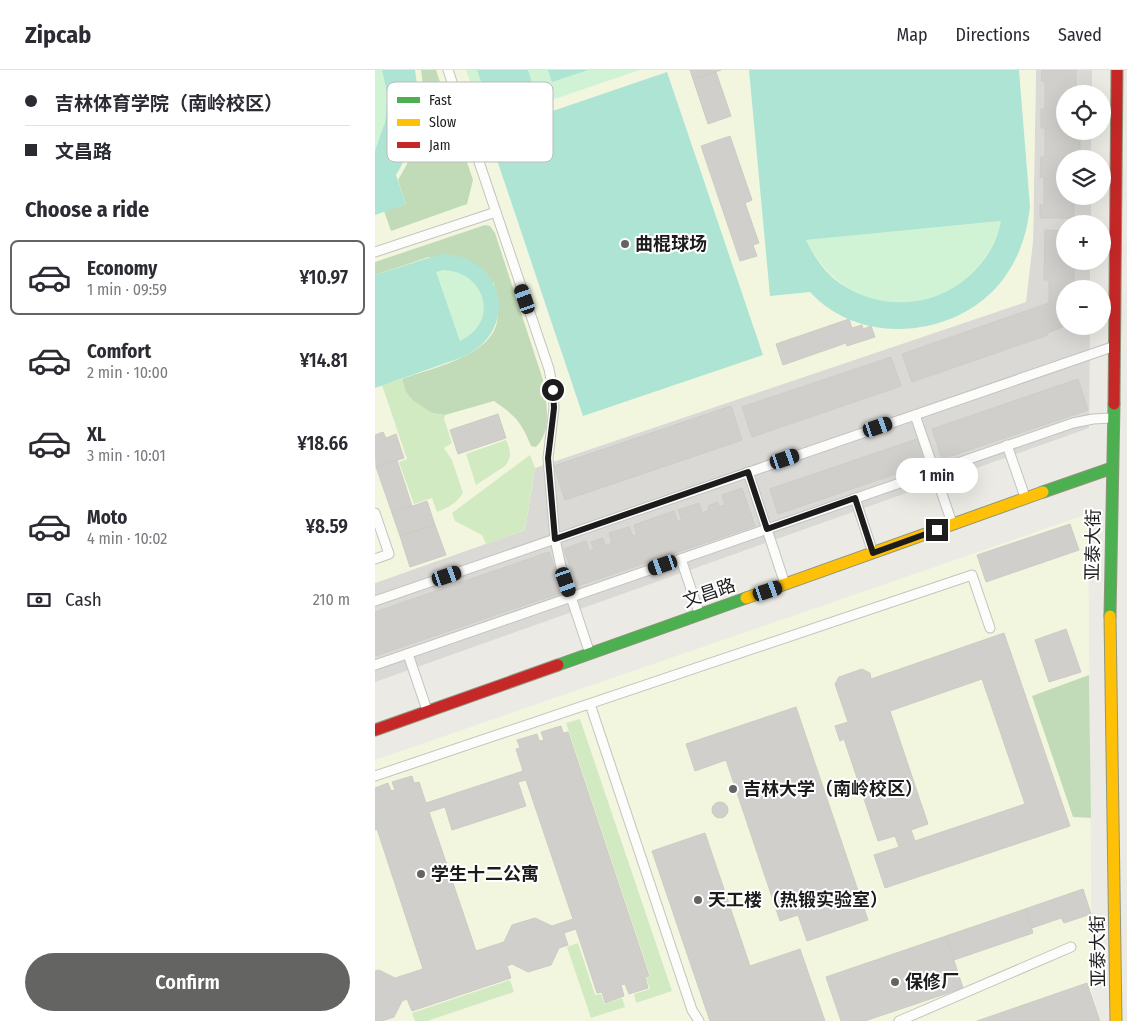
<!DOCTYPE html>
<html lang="en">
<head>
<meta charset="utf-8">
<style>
	body { margin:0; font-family:"Fira Sans Condensed","Noto Sans SC",sans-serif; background:#f7f7f7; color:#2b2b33; height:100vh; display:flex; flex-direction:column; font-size:19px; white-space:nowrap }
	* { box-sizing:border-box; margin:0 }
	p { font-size:16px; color:#7c7c81 }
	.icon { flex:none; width:28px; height:28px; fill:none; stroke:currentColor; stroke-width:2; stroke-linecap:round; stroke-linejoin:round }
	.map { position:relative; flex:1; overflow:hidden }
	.sheet { display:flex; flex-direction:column; background:#fff; width:375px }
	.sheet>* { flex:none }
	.banner { display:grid; align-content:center; height:110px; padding:0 25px; background:#fff }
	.controls { position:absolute; left:681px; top:15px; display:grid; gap:10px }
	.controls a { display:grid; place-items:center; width:55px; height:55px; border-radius:50%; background:#fff; box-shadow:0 5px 20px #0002; font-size:25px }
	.end { position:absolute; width:22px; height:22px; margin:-11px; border:6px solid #1c1c1c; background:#fff; box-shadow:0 0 0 2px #fff }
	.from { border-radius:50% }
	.bubble { position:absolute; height:35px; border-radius:18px; background:#fff; box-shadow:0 5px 20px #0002; font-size:16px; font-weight:600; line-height:35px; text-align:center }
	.car { position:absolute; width:15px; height:30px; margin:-15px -8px; border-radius:6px; box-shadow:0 0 4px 1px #0007; background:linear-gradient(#222 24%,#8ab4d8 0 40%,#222 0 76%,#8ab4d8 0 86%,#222 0) }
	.banner b { display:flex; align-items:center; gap:18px; height:48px; font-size:19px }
	.banner b+b { border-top:1px solid #e1e1e2 }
	.banner i { width:12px; height:12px; background:#2b2b33 }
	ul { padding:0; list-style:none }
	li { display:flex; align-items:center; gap:15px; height:75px; margin:0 10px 8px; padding:0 15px; border:2px solid transparent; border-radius:8px }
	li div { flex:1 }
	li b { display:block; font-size:19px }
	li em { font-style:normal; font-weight:600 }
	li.on { border-color:#646462 }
	li>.icon { width:45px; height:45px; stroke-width:1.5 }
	h2 { padding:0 25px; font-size:22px; line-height:60px }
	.pay { display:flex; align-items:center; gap:12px; height:55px; padding:0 25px; font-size:19px }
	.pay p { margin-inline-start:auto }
	.button { display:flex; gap:10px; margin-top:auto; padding:10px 25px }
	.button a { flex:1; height:58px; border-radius:30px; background:#646462; color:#fff; font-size:20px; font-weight:600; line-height:58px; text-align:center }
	header { display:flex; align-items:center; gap:30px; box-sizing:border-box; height:70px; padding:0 25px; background:#fff; border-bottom:1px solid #e1e1e2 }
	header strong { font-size:24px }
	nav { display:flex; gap:28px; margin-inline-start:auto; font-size:18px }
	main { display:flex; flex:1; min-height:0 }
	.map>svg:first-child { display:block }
	.residential { fill:#dad9d6 }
	.education { fill:#f3f6de }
	.grass { fill:#d2eac1 }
	.forest { fill:#c1dbb8 }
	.park { fill:#d1f3d5 }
	.pitch { fill:#aee4d4; fill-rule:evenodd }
	.building { fill:#d1cfcb; stroke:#cecbc5; fill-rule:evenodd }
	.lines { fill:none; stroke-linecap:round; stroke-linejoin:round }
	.lane-casing { stroke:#c3c3c0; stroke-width:11 }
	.fast-casing { stroke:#90957c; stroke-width:13 }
	.slow-casing { stroke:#90957c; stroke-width:13 }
	.jam-casing { stroke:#90957c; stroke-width:13 }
	.lane { stroke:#fcfcfb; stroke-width:9 }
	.fast { stroke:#4caf50; stroke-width:11 }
	.slow { stroke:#ffc107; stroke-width:11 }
	.jam { stroke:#c62828; stroke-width:11 }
	.route { stroke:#1c1c1c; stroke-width:6 }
	.poi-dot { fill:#646462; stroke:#fff; stroke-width:2 }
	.labels { text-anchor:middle; stroke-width:4; stroke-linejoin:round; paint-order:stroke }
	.poi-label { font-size:18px; font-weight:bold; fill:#1c1c1c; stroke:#fff; text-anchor:start }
	.street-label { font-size:18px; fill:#1c1c1c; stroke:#fff }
	.key { fill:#fff; stroke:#bbb; stroke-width:1 }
	.key-label { font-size:14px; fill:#1c1c1c }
</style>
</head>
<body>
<header>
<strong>Zipcab</strong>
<nav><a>Map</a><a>Directions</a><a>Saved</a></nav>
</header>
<main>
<section class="sheet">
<div class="banner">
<b><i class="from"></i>吉林体育学院（南岭校区）</b>
<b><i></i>文昌路</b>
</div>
<h2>Choose a ride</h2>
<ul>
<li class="on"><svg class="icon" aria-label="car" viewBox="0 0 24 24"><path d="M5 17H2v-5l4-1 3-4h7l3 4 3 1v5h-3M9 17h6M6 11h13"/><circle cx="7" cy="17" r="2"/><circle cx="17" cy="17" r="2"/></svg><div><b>Economy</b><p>1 min · 09:59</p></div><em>¥10.97</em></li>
<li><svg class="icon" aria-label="car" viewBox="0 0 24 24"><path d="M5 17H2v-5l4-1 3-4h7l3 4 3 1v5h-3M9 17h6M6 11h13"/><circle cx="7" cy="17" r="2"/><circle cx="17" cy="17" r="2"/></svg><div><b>Comfort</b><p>2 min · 10:00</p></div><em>¥14.81</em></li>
<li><svg class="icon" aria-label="car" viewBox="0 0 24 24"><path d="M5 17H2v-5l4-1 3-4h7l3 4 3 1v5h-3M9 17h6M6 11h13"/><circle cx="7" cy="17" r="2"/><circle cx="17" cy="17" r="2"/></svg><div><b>XL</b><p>3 min · 10:01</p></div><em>¥18.66</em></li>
<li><svg class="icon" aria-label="car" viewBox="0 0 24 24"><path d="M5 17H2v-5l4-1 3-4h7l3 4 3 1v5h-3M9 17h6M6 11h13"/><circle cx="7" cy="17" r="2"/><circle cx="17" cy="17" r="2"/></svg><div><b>Moto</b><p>4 min · 10:02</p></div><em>¥8.59</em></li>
</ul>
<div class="pay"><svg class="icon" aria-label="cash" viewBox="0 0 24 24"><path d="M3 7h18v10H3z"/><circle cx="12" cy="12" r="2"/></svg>Cash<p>210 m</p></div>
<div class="button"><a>Confirm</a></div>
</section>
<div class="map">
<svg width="752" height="951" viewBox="0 0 752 951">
	<rect width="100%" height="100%" fill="#ebeae4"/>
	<path class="residential" d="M 661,0 L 717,0 L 717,24 L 690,24 L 690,61 L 716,61 L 716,89 L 690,89 L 690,126 L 716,126 L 716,154 L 690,154 L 690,191 L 715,191 L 715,219 L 690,219 L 690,256 L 715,256 L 714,358 L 0,612 L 0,513 L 150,460 L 160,398 L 658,172 Z"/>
	<g class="education">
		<path d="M 0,0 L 661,0 L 658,172 L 651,232 L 160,398 L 150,460 L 0,513 Z"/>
		<path d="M 713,444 L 717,923 L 726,951 L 0,951 L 0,690 Z"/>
	</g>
	<g class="grass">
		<path d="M 27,309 L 31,322 L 57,343 L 70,345 L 69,349 L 77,373 L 69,378 L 77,390 L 88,423 C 81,434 74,437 62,442 L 57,428 L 39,434 L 24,392 L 32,389 L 7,315 Z"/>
		<path d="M 131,370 C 136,380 137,388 130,396 L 101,415 L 91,384 Z"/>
		<path d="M 155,385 L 160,398 L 150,460 L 111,474 L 107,465 L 80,451 L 77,443 Z"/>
		<path d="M 205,649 L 297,921 L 261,933 L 259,924 L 275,919 L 271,908 L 275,906 L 191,653 Z"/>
		<path d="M 203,873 L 220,925 L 226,924 L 229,934 L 247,928 L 250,937 L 216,948 L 192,877 Z"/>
		<path d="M 135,910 L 139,922 L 52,951 L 40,951 L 37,943 Z"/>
	</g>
	<g class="forest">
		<path d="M 46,0 L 61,0 L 98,110 L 92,134 L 16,161 L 9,141 L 31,134 L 23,110 C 45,74 53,42 46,0 Z"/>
		<path d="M 110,155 L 115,156 L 120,163 L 168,310 C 171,330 178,361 161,377 L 156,376 C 147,353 140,345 119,331 L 70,345 L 57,343 L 39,331 L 31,322 L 27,309 C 56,298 115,287 122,252 C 125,241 120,225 119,213 L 54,187 L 0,205 L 0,192 Z"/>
		<path d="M 714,605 L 716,748 L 698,747 L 657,626 Z"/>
	</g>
	<g class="park">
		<path d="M 0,0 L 7,0 C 16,28 12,54 0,81 Z"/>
		<path d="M 91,0 L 265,0 L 109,53 Z"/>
		<path d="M 627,151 C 597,251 478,263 431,170 Z"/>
		<path d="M 68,200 C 111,202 125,252 85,271 L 60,201 Z"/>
	</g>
	<g class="pitch">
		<path d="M 7,0 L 40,0 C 46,38 42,72 21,105 L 31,134 L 0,145 L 0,81 L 10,52 L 12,37 L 12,22 Z"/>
		<path d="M 102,0 L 153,0 L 159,19 L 114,34 Z"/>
		<path d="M 173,0 L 213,0 L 177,12 Z"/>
		<path d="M 374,0 L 644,0 L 655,137 C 652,163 645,186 629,208 C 585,268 486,278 435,222 L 395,226 ZM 626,151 C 623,168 614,185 602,198 C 565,240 500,244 457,207 C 446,197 438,184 431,170 Z"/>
		<path d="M 292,2 L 388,285 L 208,346 L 113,63 Z"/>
		<path d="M 66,184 C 130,185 146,260 88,287 L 0,318 L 0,205 ZM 68,200 C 111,202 125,252 85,271 L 61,202 Z"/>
	</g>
	<g class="building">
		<path d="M 315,0 L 346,0 L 318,9 Z"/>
		<path d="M 667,0 L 701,0 L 701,18 L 706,18 L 706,24 L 690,24 L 690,61 L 700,61 L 700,67 L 705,67 L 705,79 L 700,79 L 700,89 L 690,89 L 690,126 L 704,126 L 699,127 L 699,148 L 665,148 L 665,135 L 669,135 L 669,108 L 665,107 L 666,87 L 670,87 L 670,58 L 666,58 L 666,39 L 670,39 L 670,11 L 666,11 Z"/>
		<path d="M 341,2 L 356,46 L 333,54 L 318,9 Z"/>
		<path d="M 355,66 L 377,130 L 370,133 L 384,173 L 378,175 L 382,186 L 365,191 L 326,76 Z"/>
		<path d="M 670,160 L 690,161 L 690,191 L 699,191 L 699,219 L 690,219 L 690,256 L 672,263 L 673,265 L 537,312 L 527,284 L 674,233 L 674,210 L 669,210 Z"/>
		<path d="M 474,249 L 477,258 L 487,255 L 488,259 L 496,256 L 500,267 L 472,276 L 471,273 L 408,295 L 401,274 Z"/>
		<path d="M 516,287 L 526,316 L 377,367 L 367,337 Z"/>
		<path d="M 703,309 L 713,340 L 567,389 L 557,359 Z"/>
		<path d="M 356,336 L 367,370 L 190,430 L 179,396 Z"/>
		<path d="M 123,344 L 131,368 L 83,384 L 75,360 Z"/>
		<path d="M 8,362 L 11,368 L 21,364 L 29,388 L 1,397 L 0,365 Z"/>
		<path d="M 545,368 L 553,393 L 403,444 L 395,419 Z"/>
		<path d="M 22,390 L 37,436 L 17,443 L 1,397 Z"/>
		<path d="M 367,418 L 380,456 L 202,516 L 189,479 L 211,471 L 214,481 L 219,479 L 216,472 L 228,468 L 230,476 L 237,473 L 234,463 L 254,457 L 258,466 L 262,465 L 259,455 L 299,441 L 302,451 L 307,450 L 303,440 L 324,433 L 327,443 L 334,440 L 333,436 L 343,432 L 344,437 L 350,435 L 347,425 Z"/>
		<path d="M 52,431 L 60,455 L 25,466 L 17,443 Z"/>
		<path d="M 695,454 L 704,480 L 611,512 L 602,485 Z"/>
		<path d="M 60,455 L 71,485 L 35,497 L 25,466 Z"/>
		<path d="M 174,482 L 188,522 L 0,586 L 0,542 Z"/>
		<path d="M 691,559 L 706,602 L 674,612 L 660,570 Z"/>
		<path d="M 629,563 L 695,756 L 510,818 L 499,785 L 524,777 L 520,766 L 503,771 L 469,669 L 465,671 L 460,656 L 473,652 L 460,614 L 464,607 L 487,599 L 495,603 L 496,609 ZM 607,609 L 650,734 L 540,771 L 536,760 L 553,754 L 515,641 Z"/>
		<path d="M 421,637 L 493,850 L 432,871 L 423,845 L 405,851 L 351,690 L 320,701 L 311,674 Z"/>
		<path d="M 186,656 L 188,663 L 193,662 L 274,906 L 270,907 L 273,918 L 254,924 L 250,914 L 246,915 L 249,926 L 230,933 L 227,922 L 222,923 L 201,859 L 189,863 L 193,875 L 184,878 L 176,895 L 153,902 L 137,894 L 132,896 L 136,908 L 37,941 L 32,929 L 27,931 L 19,947 L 7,951 L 0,951 L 0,901 L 4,900 L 20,908 L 48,899 L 2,759 L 0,760 L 0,718 L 13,713 L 16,721 L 20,720 L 17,712 L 37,706 L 39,713 L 44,712 L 51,733 L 148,701 L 141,679 L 145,678 L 142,670 L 162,664 L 164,671 L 169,670 L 166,662 ZM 151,710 L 198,849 L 177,856 L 160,848 L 137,855 L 129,872 L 101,881 L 54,742 L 70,737 L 77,760 L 151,736 L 143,712 Z"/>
		<circle cx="345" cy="740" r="8"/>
		<path d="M 330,763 L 375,896 L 425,879 L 450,951 L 335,951 L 277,781 Z"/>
		<path d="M 708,819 L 716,844 L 689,853 L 686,848 L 657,858 L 650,839 Z"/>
		<path d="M 650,839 L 658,863 L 579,890 L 571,866 Z"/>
		<path d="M 571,866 L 588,918 L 490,951 L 466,951 L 451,907 Z"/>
		<path d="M 712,913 L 725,951 L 602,951 Z"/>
	</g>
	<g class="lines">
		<defs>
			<g id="lane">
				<path d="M 73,0 L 174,299 L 178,320 L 179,338 L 173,388 L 180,469 L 186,497 L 215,584"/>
				<path d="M 0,182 L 121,142"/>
				<path d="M 540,345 L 577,453"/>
				<path d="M 632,375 L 650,427"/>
				<path d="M 373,402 L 410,514"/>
				<path d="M 480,428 L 498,483"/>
				<path d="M 0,443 L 14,484 L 0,489"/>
				<path d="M 306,489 L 324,543"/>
				<path d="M 0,531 L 737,277"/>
				<path d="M 33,584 L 52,640"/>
				<path d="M 0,595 L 698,353 L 718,349 L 736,348"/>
				<path d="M 215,634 L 317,940 L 324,951"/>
				<path d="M 0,706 L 597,505 L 615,558"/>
				<path d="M 524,951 L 696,877"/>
			</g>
			<g id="fast">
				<path d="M 668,422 L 737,398"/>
				<path d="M 735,546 L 739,334"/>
				<path d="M 183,595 L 371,528"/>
			</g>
			<g id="slow">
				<path d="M 371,528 L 668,422"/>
				<path d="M 735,546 L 741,951"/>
			</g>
			<g id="jam">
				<path d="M 739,334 L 742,0"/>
				<path d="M 0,660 L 183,595"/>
			</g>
		</defs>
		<use href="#lane" class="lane-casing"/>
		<use href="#fast" class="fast-casing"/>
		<use href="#slow" class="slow-casing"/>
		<use href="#jam" class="jam-casing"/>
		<use href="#lane" class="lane"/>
		<use href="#fast" class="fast"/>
		<use href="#slow" class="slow"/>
		<use href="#jam" class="jam"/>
	</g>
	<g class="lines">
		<path class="route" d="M 178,320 L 179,338 L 173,388 L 180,469 L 373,402 L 392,459 L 480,428 L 498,483 L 562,460"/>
	</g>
	<g class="poi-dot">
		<circle cx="250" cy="174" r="5"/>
		<circle cx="358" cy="719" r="5"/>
		<circle cx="46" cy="804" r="5"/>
		<circle cx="323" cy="830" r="5"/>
		<circle cx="520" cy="912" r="5"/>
	</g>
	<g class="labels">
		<g class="poi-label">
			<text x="260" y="180">曲棍球场</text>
			<text x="368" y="725">吉林大学（南岭校区）</text>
			<text x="56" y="810">学生十二公寓</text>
			<text x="333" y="836">天工楼（热锻实验室）</text>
			<text x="530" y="918">保修厂</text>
		</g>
		<g class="street-label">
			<text transform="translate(718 475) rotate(-89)" y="6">亚泰大街</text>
			<text transform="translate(334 523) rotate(-19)" y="6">文昌路</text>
			<text transform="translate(723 881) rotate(-91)" y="6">亚泰大街</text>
		</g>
	</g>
	<rect x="12" y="12" width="166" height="80" rx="8" class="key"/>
	<rect x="22" y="27" width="23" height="6" fill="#4caf50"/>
	<rect x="22" y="49" width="23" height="7" fill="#ffc107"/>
	<rect x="22" y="72" width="23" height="6" fill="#c62828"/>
	<g class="key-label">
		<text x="54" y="35">Fast</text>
		<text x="54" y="57">Slow</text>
		<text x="54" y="80">Jam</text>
	</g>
</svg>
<div class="controls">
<a><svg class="icon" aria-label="locate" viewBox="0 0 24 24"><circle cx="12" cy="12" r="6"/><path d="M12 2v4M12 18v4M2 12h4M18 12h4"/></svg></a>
<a><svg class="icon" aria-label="layers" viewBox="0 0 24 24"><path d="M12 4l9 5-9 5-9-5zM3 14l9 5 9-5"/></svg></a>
<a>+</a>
<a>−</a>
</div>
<i class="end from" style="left:178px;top:320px"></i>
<i class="end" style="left:562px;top:460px"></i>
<div class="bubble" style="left:521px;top:388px;width:82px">1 min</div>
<i class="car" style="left:150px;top:229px;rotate:341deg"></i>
<i class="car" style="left:503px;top:357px;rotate:71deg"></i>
<i class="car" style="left:410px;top:389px;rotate:71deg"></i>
<i class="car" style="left:288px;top:495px;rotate:251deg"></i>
<i class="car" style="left:72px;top:506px;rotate:71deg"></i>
<i class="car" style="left:191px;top:512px;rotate:161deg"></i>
<i class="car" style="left:393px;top:521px;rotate:71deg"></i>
</div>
</main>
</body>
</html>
